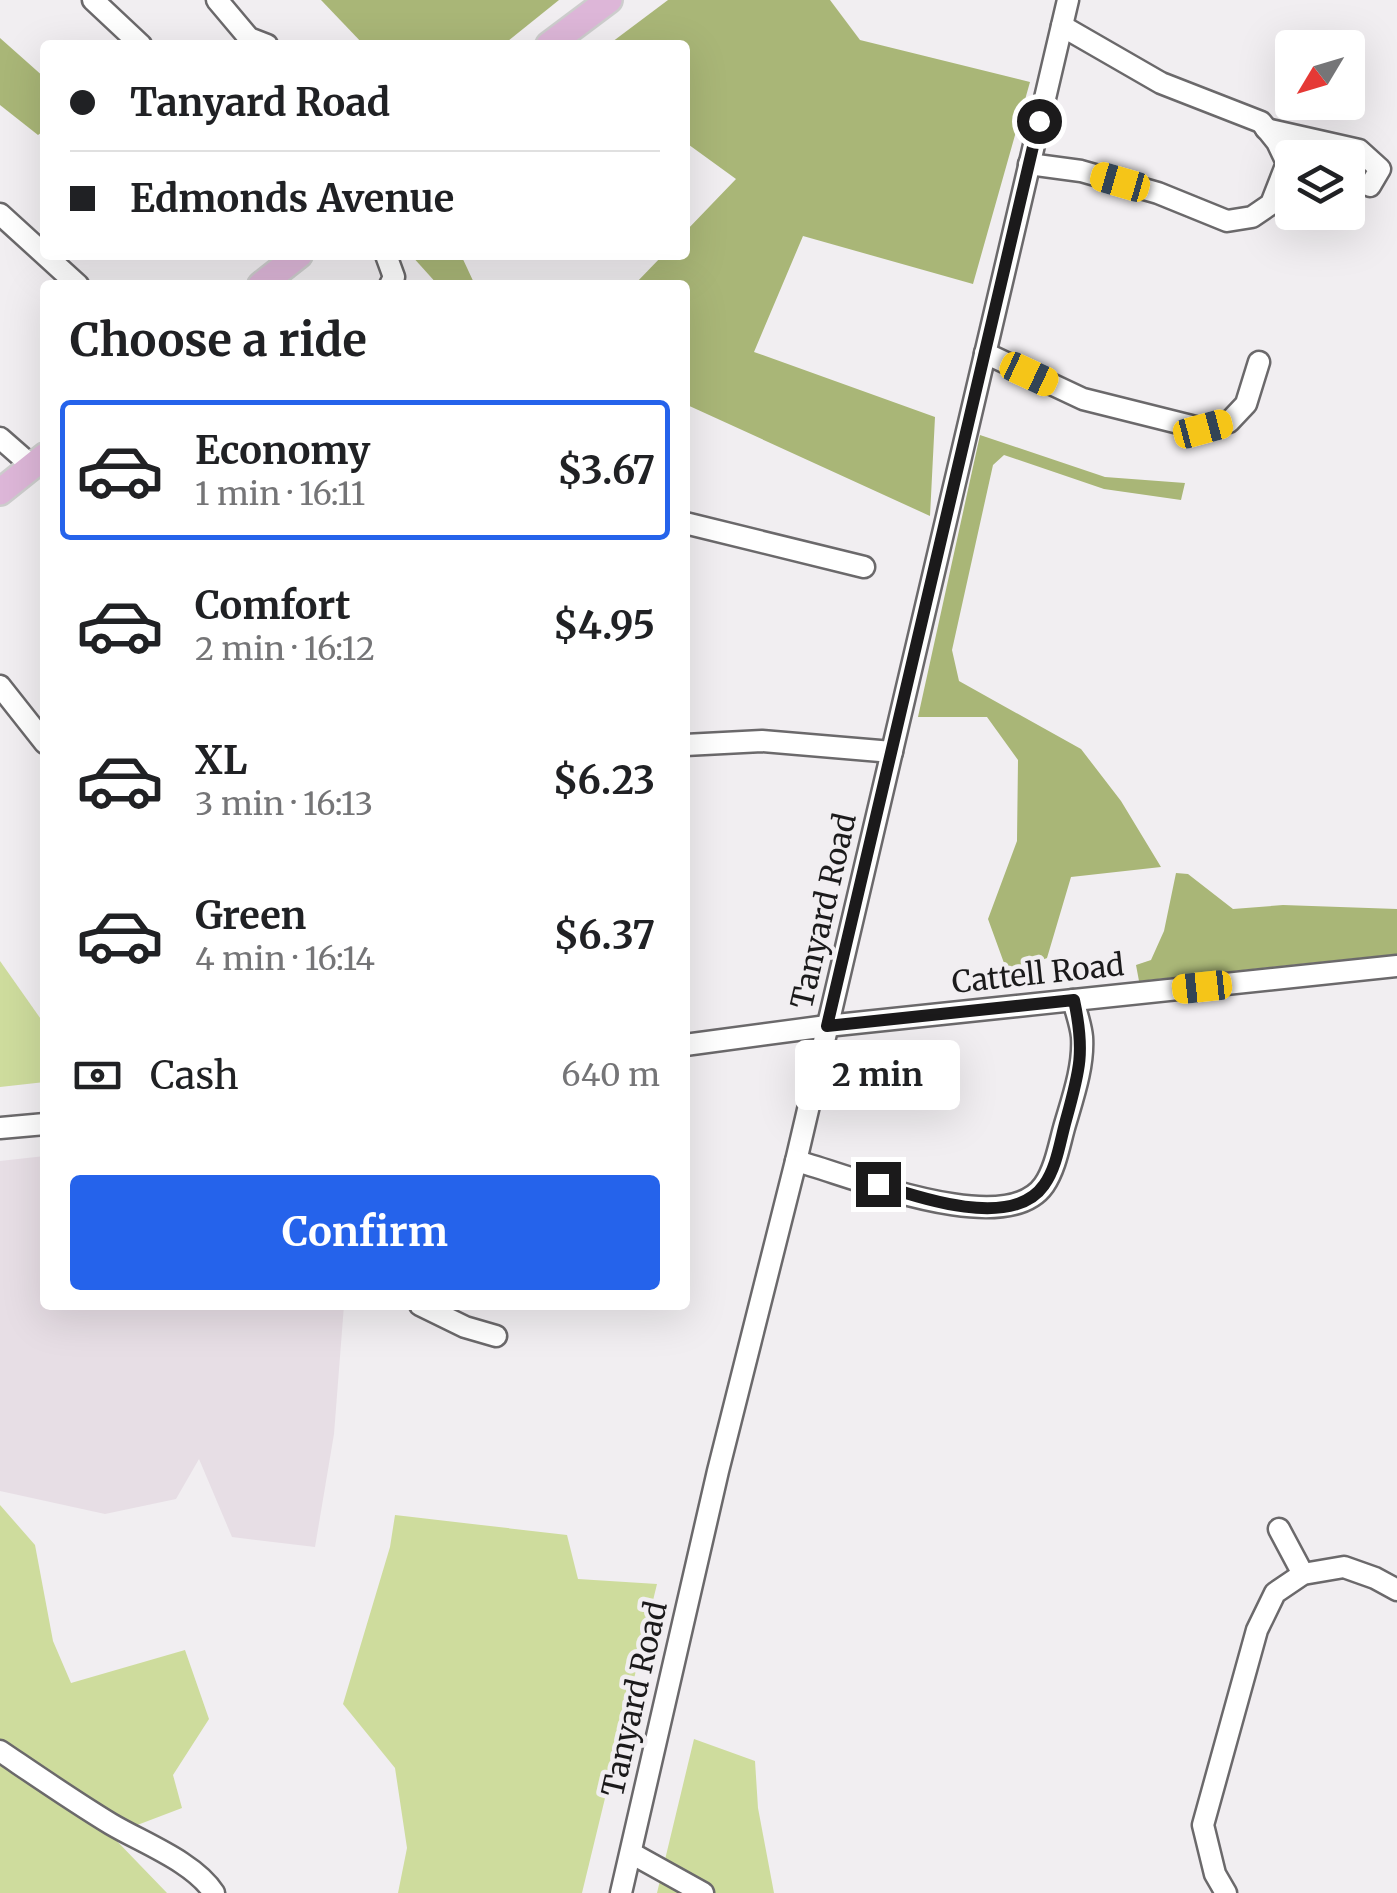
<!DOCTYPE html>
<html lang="en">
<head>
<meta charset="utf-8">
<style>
	body { margin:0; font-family:Merriweather,serif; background:#f2f2f2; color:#202124; height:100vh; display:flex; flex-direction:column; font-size:38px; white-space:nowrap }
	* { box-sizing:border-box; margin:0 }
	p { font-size:32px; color:#757577 }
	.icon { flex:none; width:55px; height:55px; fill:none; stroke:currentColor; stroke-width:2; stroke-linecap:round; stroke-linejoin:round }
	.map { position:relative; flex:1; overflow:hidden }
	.sheet { position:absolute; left:40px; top:280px; width:650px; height:1030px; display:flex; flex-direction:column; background:#fff; border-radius:10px; box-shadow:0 10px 40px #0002 }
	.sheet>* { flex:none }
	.hud { position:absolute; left:40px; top:40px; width:650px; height:220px; border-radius:10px; box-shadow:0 10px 40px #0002; display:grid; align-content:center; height:220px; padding:0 30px; background:#fff }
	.needle { width:65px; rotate:232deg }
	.tools { position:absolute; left:1275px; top:30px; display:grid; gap:20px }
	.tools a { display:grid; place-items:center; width:90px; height:90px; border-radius:10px; background:#fff; box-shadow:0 10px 40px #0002; font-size:50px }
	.end { position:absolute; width:45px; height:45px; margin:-22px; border:12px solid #1b1a1b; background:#fff; box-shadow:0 0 0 5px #fff }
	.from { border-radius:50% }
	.bubble { position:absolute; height:70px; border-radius:10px; background:#fff; box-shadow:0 10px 40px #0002; font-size:32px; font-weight:700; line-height:70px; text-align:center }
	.car { position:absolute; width:30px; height:60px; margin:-30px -15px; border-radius:12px; box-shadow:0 0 8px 2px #0007; background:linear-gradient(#f5c518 24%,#345 0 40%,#f5c518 0 76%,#345 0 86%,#f5c518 0) }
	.hud b { display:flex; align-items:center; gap:35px; height:95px; font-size:38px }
	.hud b+b { border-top:2px solid #e0e0e0 }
	.hud i { width:25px; height:25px; background:#202124 }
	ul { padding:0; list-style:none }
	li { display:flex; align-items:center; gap:30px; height:140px; margin:0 20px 15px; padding:0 10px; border:5px solid transparent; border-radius:10px }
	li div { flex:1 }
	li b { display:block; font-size:38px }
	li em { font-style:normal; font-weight:700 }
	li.selected { border-color:#2563eb }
	li>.icon { width:90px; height:90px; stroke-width:1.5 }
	h2 { padding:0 30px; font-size:45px; line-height:120px }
	.pay { display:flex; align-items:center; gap:25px; height:110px; padding:0 30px; font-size:38px }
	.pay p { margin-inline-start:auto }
	.primary-button { display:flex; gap:20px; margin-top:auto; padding:20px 30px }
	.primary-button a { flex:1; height:115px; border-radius:10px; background:#2563eb; color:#fff; font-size:40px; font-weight:700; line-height:115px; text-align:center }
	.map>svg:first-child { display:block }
	.built { fill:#e7dee5 }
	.green { fill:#cedc9d }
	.forest { fill:#a9b677 }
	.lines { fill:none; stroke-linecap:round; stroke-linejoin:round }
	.minor-casing { stroke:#6b696b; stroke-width:25 }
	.major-casing { stroke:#cdcdcd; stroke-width:30 }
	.minor { stroke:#fff; stroke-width:20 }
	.major { stroke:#ddb6d8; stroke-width:25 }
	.route { stroke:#1b1a1b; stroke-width:12 }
	.labels { text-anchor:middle; stroke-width:9; stroke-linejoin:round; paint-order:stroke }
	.street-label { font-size:30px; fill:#1b1a1b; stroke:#f1eef1 }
</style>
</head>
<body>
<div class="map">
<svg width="1397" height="1893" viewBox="0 0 1397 1893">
	<rect width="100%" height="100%" fill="#f1eef1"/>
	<path class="built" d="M 45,1156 L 45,1305 L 344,1305 L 334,1434 L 315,1547 L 232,1537 L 199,1459 L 176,1499 L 105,1514 L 0,1491 L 0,1161 Z"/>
	<g class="green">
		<path d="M 0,961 L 45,1025 L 45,1082 L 0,1087 Z"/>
		<path d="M 0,1505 L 35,1545 L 53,1641 L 71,1683 L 185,1650 L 209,1719 L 173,1775 L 182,1808 L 111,1835 L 167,1893 L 0,1893 Z"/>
		<path d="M 395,1515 L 567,1535 L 578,1579 L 657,1584 L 582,1893 L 398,1893 L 407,1848 L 395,1768 L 343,1704 L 390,1547 Z"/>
		<path d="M 694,1739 L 755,1761 L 758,1808 L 774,1893 L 657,1893 Z"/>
	</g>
	<g class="forest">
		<path d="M 321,0 L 559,0 L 503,45 L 364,45 Z"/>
		<path d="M 668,0 L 830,0 L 860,40 L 1030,82 L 973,284 L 803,236 L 754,352 L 935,417 L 930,516 L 685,404 L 685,285 L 634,285 L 663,255 L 685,255 L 685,232 L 736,179 L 685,142 L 685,45 L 608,45 Z"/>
		<path d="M 0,38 L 45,78 L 45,130 L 38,135 L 0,105 Z"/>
		<path d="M 411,255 L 461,255 L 475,285 L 438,285 Z"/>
		<path d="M 980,435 L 1105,477 L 1185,483 L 1181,500 L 1104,489 L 1004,455 L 993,465 L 952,650 L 959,681 L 1081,749 L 1121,801 L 1161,867 L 1071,877 L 1047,958 L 1008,974 L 988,919 L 1017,841 L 1018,760 L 987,717 L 918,717 Z"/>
		<path d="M 1176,873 L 1188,874 L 1233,909 L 1283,905 L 1397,909 L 1397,954 L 1139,981 L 1136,965 L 1151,960 L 1164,931 Z"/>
	</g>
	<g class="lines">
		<defs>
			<g id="minor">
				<path d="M 93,0 L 141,45"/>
				<path d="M 217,0 L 249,38 L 267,45"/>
				<path d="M 1266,129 L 1359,150 L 1380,169 L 1370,186"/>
				<path d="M 1029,164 L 1081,171 L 1158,193 L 1227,221 L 1252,217 L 1271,204 L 1287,163 L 1277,142 L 1261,122 L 1161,83 L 1062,26"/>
				<path d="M 0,214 L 78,285"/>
				<path d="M 386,255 L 394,277 L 390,285"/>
				<path d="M 985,353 L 1083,399 L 1203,429 L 1229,422 L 1246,404 L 1259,362"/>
				<path d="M 0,438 L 32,466"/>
				<path d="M 685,523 L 864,567"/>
				<path d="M 0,686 L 45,743"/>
				<path d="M 685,745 L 762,741 L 892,752"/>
				<path d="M 685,1045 L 827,1026 L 1397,966"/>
				<path d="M 0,1128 L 45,1124"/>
				<path d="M 796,1161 C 850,1175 1005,1241 1044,1185 C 1055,1169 1059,1146 1064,1128 C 1072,1100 1084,1067 1082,1037 C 1081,1025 1076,1012 1073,1000"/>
				<path d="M 420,1305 L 465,1327 L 496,1336"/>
				<path d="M 1279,1529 L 1303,1574"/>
				<path d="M 0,1751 C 37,1776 73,1801 111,1824 C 143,1843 194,1862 214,1893"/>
				<path d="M 631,1853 L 703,1893"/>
				<path d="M 621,1893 L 718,1471 L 796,1161 L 1068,0"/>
				<path d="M 1226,1893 L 1215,1874 L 1203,1825 L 1257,1630 L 1275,1593 L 1303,1574 L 1344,1567 L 1375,1578 L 1397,1590"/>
			</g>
			<g id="major">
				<path d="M 549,45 L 609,0"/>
				<path d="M 261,285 L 299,255"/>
				<path d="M 0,492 L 45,456"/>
			</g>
		</defs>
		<use href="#minor" class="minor-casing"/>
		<use href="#major" class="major-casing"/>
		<use href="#minor" class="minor"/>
		<use href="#major" class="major"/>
	</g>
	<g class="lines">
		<path class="route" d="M 878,1184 C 919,1198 1013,1230 1044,1185 C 1057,1167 1060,1141 1066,1120 C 1080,1070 1085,1051 1074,1000 L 827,1026 L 1039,121"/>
	</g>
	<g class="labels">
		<g class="street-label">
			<text transform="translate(824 911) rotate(-77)" y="10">Tanyard Road</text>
			<text transform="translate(1038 974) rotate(-6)" y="10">Cattell Road</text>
			<text transform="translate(635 1699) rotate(-77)" y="10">Tanyard Road</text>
		</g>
	</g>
</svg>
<div class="tools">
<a><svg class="needle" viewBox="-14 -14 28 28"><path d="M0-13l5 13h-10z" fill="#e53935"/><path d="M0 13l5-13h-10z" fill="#757577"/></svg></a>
<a><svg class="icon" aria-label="layers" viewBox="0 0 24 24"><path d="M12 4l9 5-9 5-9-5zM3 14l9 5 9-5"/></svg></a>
</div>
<i class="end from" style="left:1039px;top:121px"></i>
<i class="end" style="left:878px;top:1184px"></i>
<div class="bubble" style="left:795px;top:1040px;width:165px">2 min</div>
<i class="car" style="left:1120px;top:182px;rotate:286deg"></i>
<i class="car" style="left:1029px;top:374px;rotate:115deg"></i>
<i class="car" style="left:1203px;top:429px;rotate:75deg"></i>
<i class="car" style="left:1202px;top:987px;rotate:264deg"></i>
<div class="hud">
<b><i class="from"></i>Tanyard Road</b>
<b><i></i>Edmonds Avenue</b>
</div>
<section class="sheet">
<h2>Choose a ride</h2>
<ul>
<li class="selected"><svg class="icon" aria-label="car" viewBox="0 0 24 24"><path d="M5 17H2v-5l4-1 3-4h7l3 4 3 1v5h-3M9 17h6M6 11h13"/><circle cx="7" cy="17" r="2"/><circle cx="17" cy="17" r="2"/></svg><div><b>Economy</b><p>1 min · 16:11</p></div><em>$3.67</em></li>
<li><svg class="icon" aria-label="car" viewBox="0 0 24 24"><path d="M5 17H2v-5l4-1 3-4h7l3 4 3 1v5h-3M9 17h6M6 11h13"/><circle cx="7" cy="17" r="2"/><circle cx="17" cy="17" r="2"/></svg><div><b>Comfort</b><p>2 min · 16:12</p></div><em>$4.95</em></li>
<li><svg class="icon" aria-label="car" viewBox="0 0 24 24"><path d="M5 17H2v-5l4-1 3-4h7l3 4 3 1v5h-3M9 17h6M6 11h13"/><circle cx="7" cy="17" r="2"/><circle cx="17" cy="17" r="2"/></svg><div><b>XL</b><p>3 min · 16:13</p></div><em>$6.23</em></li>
<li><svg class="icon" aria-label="car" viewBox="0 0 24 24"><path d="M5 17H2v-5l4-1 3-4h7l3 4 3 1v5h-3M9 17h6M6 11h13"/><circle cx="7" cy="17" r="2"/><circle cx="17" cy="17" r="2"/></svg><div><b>Green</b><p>4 min · 16:14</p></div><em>$6.37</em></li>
</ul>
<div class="pay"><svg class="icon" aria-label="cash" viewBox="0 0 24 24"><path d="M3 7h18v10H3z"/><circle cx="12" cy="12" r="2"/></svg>Cash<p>640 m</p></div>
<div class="primary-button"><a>Confirm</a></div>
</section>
</div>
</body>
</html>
